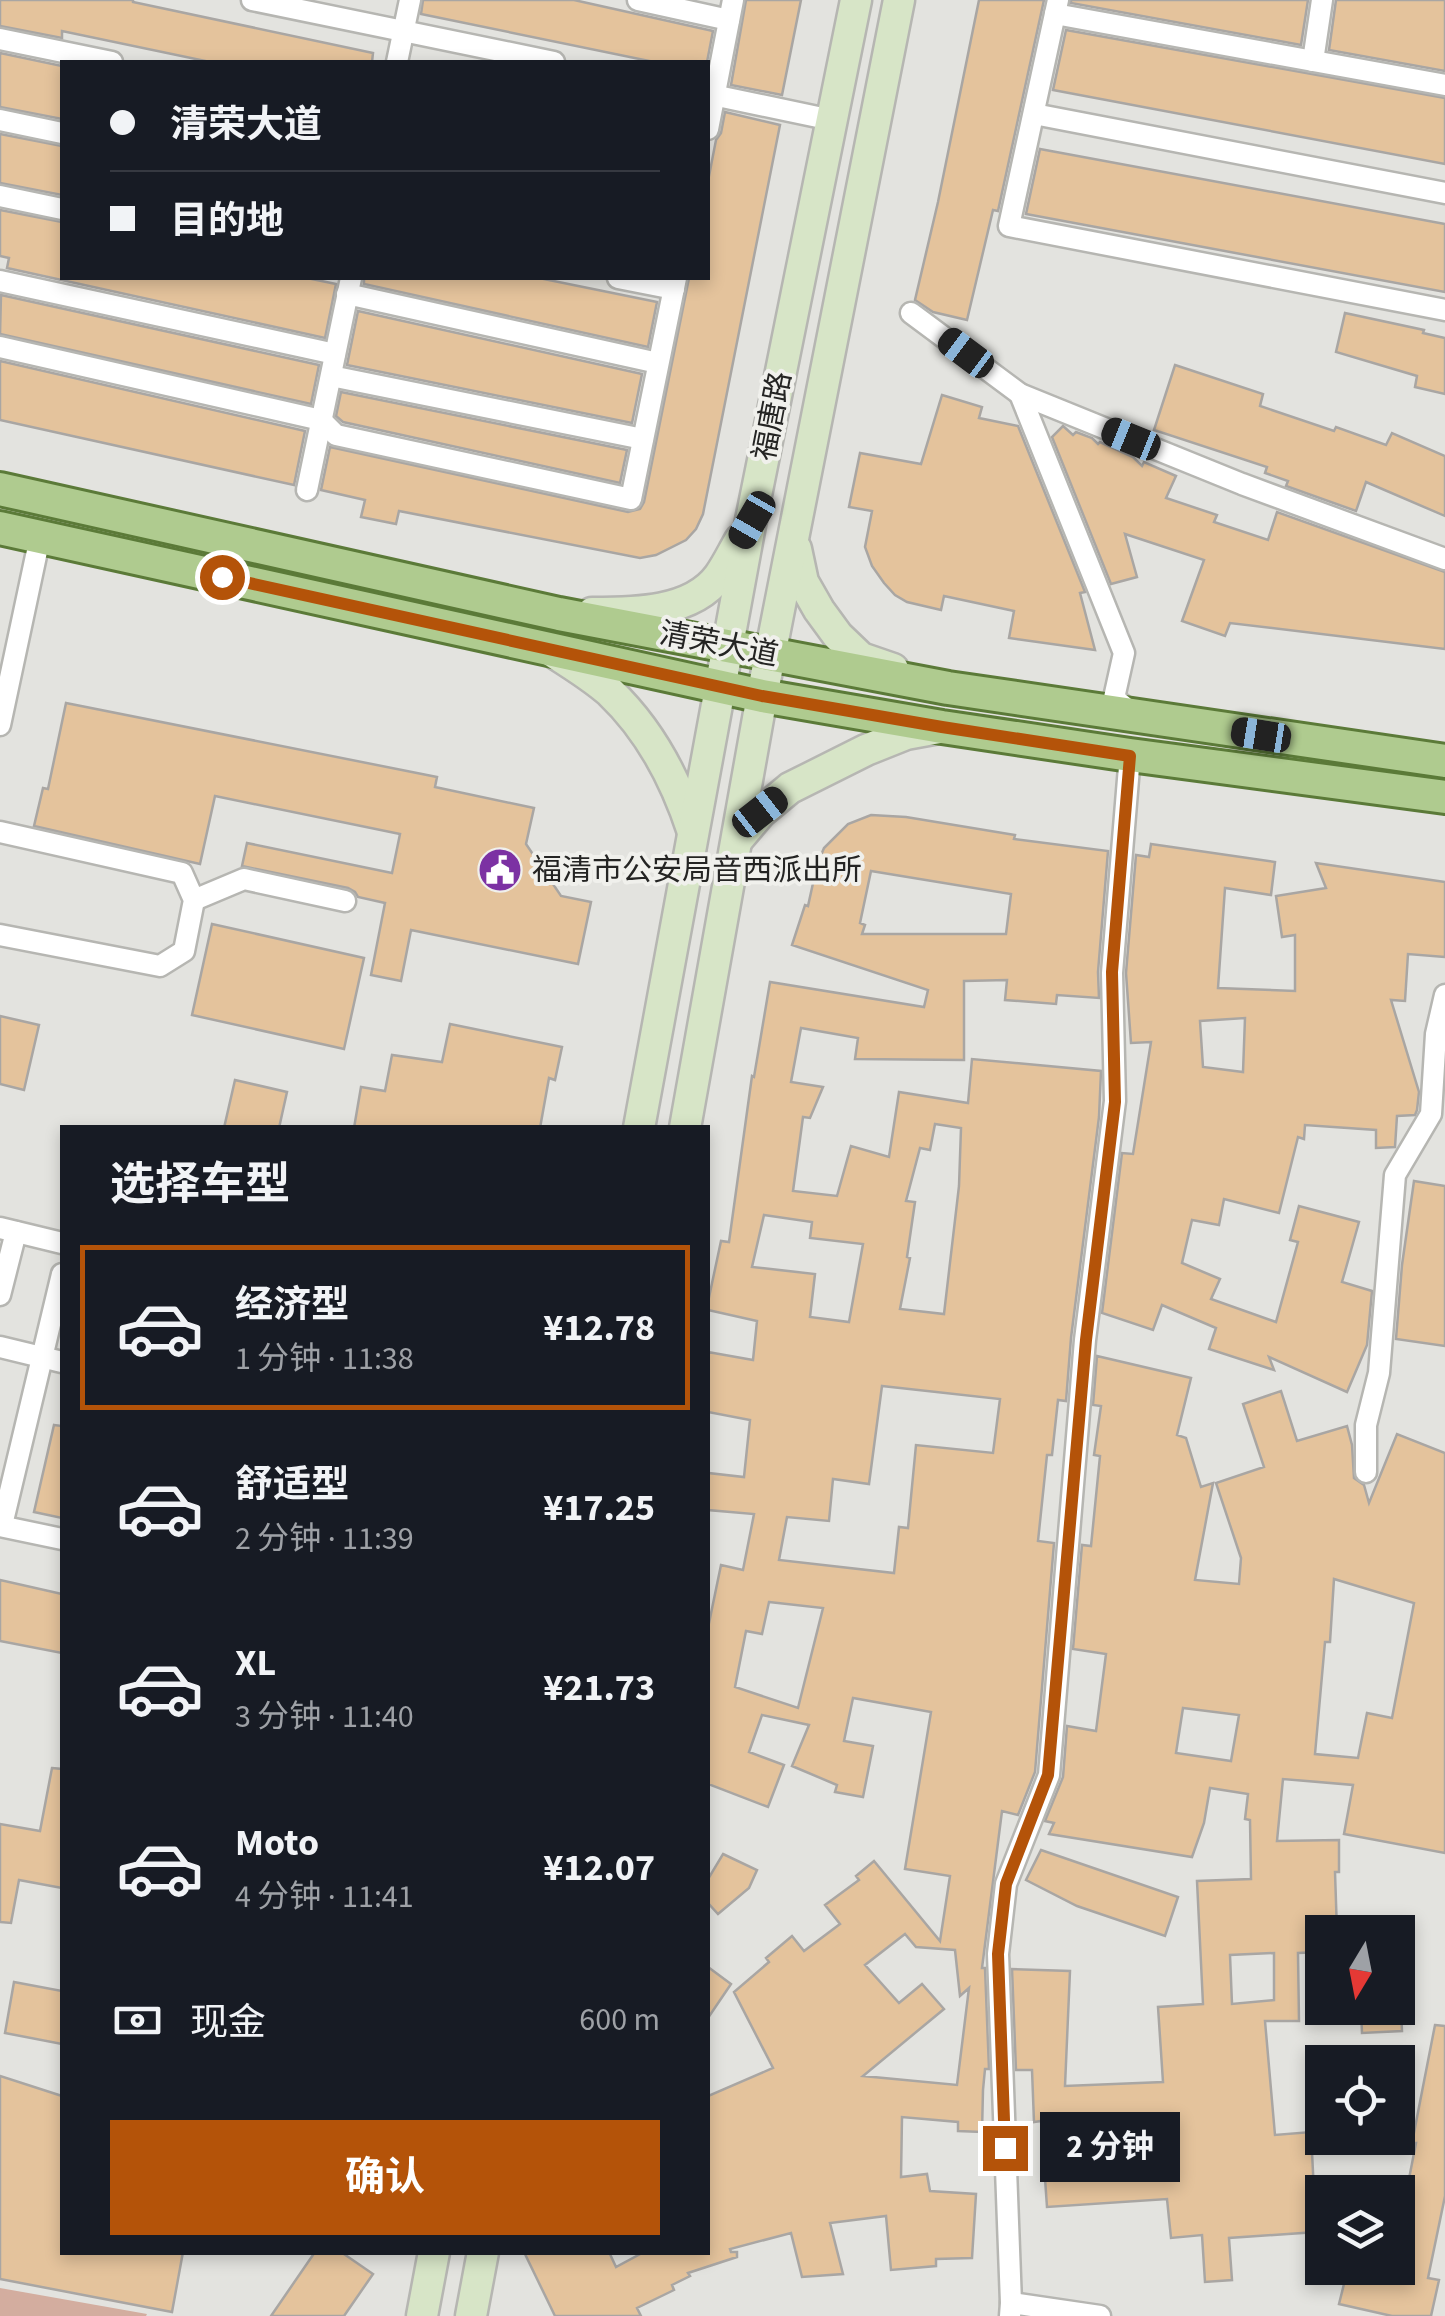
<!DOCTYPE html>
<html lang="zh">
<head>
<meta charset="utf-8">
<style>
	body { margin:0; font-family:"Source Sans 3","Noto Sans SC",sans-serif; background:#242831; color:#f1f3f6; height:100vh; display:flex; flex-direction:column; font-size:38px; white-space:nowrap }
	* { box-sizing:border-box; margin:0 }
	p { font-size:32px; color:#9ea1a6 }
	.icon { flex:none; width:55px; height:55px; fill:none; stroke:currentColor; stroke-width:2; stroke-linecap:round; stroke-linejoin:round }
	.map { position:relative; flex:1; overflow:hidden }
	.drawer { position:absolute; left:60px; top:1125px; width:650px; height:1130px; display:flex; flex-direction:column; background:#171b24; border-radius:0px; box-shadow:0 5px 15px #0003 }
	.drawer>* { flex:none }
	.top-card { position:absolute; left:60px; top:60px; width:650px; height:220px; border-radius:0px; box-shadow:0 5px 15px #0003; display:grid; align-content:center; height:220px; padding:0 50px; background:#171b24 }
	.needle { width:65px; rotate:190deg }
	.controls { position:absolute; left:1305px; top:1915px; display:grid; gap:20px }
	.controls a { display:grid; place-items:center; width:110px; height:110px; border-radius:0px; background:#171b24; box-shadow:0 5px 15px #0003; font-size:50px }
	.end { position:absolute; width:45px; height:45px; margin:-22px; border:12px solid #b45309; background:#fff; box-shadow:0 0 0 5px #fff }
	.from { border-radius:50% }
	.bubble { position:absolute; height:70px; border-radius:0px; background:#171b24; box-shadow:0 5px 15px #0003; font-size:32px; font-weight:700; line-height:70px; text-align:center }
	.car { position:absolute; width:30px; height:60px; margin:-30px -15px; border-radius:12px; box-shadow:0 0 8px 2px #0007; background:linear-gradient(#222 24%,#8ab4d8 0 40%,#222 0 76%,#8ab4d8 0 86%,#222 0) }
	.top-card b { display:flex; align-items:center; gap:35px; height:95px; font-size:38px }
	.top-card b+b { border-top:2px solid #363941 }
	.top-card i { width:25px; height:25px; background:#f1f3f6 }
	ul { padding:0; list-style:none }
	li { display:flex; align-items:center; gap:30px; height:165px; margin:0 20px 15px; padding:0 30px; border:5px solid transparent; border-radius:0px }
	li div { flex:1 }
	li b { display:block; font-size:38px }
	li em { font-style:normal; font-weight:700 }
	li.current { border-color:#b45309 }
	li>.icon { width:90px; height:90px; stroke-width:1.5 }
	h2 { padding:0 50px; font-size:45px; line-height:120px }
	.pay { display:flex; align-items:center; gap:25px; height:110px; padding:0 50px; font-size:38px }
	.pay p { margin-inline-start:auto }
	.cta { display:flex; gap:20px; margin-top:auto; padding:20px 50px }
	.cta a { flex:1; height:115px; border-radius:0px; background:#b45309; color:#fff; font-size:40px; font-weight:700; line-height:115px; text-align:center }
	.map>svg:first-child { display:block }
	.green { fill:#d3ad9f }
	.building { fill:#e4c39c; stroke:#a9a6a3; stroke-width:2.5; fill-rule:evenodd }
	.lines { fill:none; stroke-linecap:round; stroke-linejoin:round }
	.street-casing { stroke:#b6b6b2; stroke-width:25 }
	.secondary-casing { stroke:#b6b6b2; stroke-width:35 }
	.primary-casing { stroke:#5b7a38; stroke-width:38 }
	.street { stroke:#fff; stroke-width:20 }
	.secondary { stroke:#d7e5c7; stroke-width:30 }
	.primary { stroke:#afcb8f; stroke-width:32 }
	.route { stroke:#b45309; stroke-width:12 }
	.labels { text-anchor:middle; stroke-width:8; stroke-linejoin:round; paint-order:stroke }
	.street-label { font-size:30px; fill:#242423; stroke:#f0f0ec }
	.poi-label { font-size:30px; fill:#242423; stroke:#f0f0ec; text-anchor:start }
</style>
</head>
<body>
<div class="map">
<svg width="1445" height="2316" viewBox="0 0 1445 2316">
	<rect width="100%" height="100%" fill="#e3e3df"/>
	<path class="green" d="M 0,2288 L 147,2314 L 146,2316 L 0,2316 Z"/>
	<g class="building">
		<path d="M 0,0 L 133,0 L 133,2 L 373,53 L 372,62 L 210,62 L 62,31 L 62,38 L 0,26 Z"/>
		<path d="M 423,0 L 574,0 L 713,31 L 707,62 L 654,62 L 421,14 Z"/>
		<path d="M 746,0 L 801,0 L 782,95 L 731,85 Z"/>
		<path d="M 979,0 L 1044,0 L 998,211 L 993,210 L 967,320 L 933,312 L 915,300 L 938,202 Z"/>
		<path d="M 1071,0 L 1308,0 L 1301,45 L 1071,3 Z"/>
		<path d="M 1336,0 L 1445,0 L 1445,71 L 1329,50 Z"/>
		<path d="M 1066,30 L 1445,98 L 1445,164 L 1053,90 Z"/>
		<path d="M 0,53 L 62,66 L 62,119 L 0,107 Z"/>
		<path d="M 725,112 L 780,125 L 703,514 L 696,529 L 686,540 L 656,555 L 640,558 L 399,511 L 396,524 L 361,517 L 365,500 L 321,490 L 330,447 L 628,512 L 640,509 L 644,502 L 689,278 L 708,278 L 708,181 L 716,140 L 721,133 Z"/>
		<path d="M 0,134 L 62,146 L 62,195 L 0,183 Z"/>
		<path d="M 1040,149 L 1445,224 L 1445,292 L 1026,214 Z"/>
		<path d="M 0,210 L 62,222 L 62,278 L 307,278 L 336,284 L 325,338 L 7,268 L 9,258 L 0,256 Z"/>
		<path d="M 364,278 L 539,278 L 657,302 L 648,347 L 364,284 Z"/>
		<path d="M 1,295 L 319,365 L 311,404 L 0,334 Z"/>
		<path d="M 358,311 L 642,374 L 632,423 L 347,365 Z"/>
		<path d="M 1345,313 L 1424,330 L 1423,333 L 1445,338 L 1445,394 L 1415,387 L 1417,376 L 1336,352 Z"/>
		<path d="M 0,361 L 305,431 L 294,485 L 0,420 Z"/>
		<path d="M 1175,365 L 1263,394 L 1260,406 L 1334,431 L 1336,427 L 1386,445 L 1392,433 L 1445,456 L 1445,516 L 1366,482 L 1356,511 L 1286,486 L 1288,481 L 1265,473 L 1267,467 L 1154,430 Z"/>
		<path d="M 341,392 L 627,450 L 620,483 L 343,422 L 336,416 Z"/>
		<path d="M 942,395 L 982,407 L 979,418 L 1018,426 L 1085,592 L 1080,593 L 1095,650 L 1009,638 L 1014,611 L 944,596 L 941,610 L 907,602 L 895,595 L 884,583 L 872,566 L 865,547 L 872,511 L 849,507 L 860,453 L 921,464 Z"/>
		<path d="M 1063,426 L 1073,435 L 1076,432 L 1092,438 L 1098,444 L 1100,442 L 1133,457 L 1142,466 L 1144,462 L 1176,476 L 1166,498 L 1217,515 L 1214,522 L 1268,540 L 1277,512 L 1445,572 L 1445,649 L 1230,623 L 1225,636 L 1182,621 L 1204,560 L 1125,534 L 1137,577 L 1111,584 L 1052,437 Z"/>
		<path d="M 66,703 L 437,777 L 435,787 L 534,808 L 526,844 L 561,896 L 591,902 L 578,964 L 411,930 L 401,981 L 371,975 L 385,903 L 358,897 L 355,892 L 348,888 L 242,866 L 247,843 L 392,873 L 400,834 L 215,796 L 200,864 L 34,826 L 43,788 L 48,789 Z"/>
		<path d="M 871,815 L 906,817 L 1015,835 L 1014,839 L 1108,851 L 1098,972 L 1099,998 L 1057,995 L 1056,1004 L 1005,1000 L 1007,980 L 964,981 L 964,1060 L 855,1059 L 858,1038 L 801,1028 L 791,1082 L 823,1087 L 810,1118 L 803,1117 L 793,1191 L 837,1196 L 851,1146 L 889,1157 L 899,1092 L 968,1103 L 972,1059 L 1101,1071 L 1099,1117 L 1071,1338 L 1066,1401 L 1058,1400 L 1052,1455 L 1047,1455 L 1038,1541 L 1054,1543 L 1035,1772 L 1018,1815 L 1002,1811 L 982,1968 L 985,1968 L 989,2069 L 985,2069 L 983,2090 L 982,2132 L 958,2131 L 958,2122 L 902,2117 L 901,2177 L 927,2174 L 930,2191 L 976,2194 L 972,2258 L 936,2259 L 936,2266 L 891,2270 L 886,2216 L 830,2223 L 843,2274 L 802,2277 L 791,2233 L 730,2249 L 731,2252 L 737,2252 L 737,2257 L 688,2273 L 690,2276 L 672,2285 L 674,2290 L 637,2308 L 641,2316 L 555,2316 L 524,2252 L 609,2252 L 616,2267 L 644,2252 L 708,2252 L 708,2096 L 773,2068 L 734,1992 L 769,1962 L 766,1958 L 792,1936 L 804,1951 L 840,1924 L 825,1905 L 859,1880 L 856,1876 L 874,1861 L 940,1941 L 950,1876 L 905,1869 L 931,1712 L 853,1698 L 844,1741 L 873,1746 L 863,1797 L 835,1792 L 837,1785 L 792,1766 L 809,1725 L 762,1715 L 749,1752 L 784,1765 L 768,1807 L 708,1784 L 708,1628 L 721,1565 L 743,1570 L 754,1514 L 708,1510 L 708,1473 L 744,1477 L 750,1420 L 708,1412 L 708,1352 L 753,1360 L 757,1321 L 708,1310 L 708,1302 L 721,1241 L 729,1242 L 752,1076 L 754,1077 L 770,982 L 924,1007 L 928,990 L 792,945 L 805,905 L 808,906 L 817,865 L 824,848 L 848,824 ZM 871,871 L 1011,894 L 1006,934 L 862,934 L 865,925 L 860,923 ZM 935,1124 L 961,1128 L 959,1186 L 944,1314 L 900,1309 L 910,1258 L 907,1257 L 915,1202 L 906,1201 L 920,1148 L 930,1150 ZM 764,1215 L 812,1222 L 810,1238 L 863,1244 L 849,1322 L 810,1317 L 815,1274 L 752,1267 ZM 882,1386 L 1000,1399 L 993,1453 L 916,1445 L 908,1528 L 899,1527 L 894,1573 L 779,1560 L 787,1517 L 829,1521 L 833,1479 L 869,1484 ZM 769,1602 L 823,1608 L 798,1708 L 735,1687 L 746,1631 L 762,1634 ZM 905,1934 L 916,1947 L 955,1950 L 960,1996 L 969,1988 L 957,2085 L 863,2076 L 944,2009 L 922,1984 L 899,2003 L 865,1965 Z"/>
		<path d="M 1151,844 L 1275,862 L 1271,895 L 1225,888 L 1218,988 L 1295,991 L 1295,935 L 1282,937 L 1276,896 L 1326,888 L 1316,863 L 1445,882 L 1445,957 L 1408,954 L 1405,1001 L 1391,1000 L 1419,1092 L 1417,1110 L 1415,1115 L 1397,1116 L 1395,1147 L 1376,1148 L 1376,1130 L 1305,1125 L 1304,1139 L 1298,1137 L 1279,1213 L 1224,1199 L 1219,1225 L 1192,1220 L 1182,1263 L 1220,1279 L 1211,1299 L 1276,1322 L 1298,1242 L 1290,1240 L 1299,1206 L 1359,1222 L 1342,1282 L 1372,1291 L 1367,1345 L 1347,1392 L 1269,1357 L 1274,1370 L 1209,1349 L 1216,1328 L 1162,1305 L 1153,1330 L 1102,1313 L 1122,1153 L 1133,1154 L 1151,1042 L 1131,1043 L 1126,973 L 1136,855 L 1149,857 ZM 1245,1018 L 1243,1072 L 1203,1067 L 1200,1021 Z"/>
		<path d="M 212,924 L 364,958 L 344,1049 L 192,1015 Z"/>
		<path d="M 0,1016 L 39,1025 L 24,1090 L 0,1084 Z"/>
		<path d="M 450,1024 L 562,1047 L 555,1080 L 549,1078 L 540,1128 L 354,1128 L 361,1087 L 385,1091 L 392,1055 L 442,1062 Z"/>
		<path d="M 235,1080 L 287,1092 L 279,1128 L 224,1128 Z"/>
		<path d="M 1414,1181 L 1445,1186 L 1445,1346 L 1396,1339 L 1402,1265 Z"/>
		<path d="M 1097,1356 L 1191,1378 L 1177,1435 L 1186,1438 L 1201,1487 L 1213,1483 L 1195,1580 L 1239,1584 L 1241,1558 L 1216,1483 L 1264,1467 L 1243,1404 L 1281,1391 L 1297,1441 L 1347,1426 L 1352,1445 L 1354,1478 L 1364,1485 L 1369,1503 L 1397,1434 L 1445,1453 L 1445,1853 L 1344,1834 L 1353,1785 L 1283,1779 L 1277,1841 L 1339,1840 L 1339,1872 L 1335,1872 L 1337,1932 L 1322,1932 L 1322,1952 L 1298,1953 L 1299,2021 L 1265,2021 L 1275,2135 L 1311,2132 L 1316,2232 L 1229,2238 L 1232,2280 L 1205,2282 L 1202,2235 L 1171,2238 L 1167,2199 L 1047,2207 L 1041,2121 L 1034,2122 L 1032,2070 L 1016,2070 L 1012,1969 L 1070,1971 L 1065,2086 L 1163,2082 L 1158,2007 L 1203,2004 L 1197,1881 L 1251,1879 L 1250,1820 L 1245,1819 L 1248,1794 L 1210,1788 L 1204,1823 L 1192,1857 L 1049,1834 L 1054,1823 L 1045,1821 L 1063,1777 L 1067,1726 L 1096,1731 L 1106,1654 L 1073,1649 L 1082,1545 L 1091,1546 L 1100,1456 L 1094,1455 L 1101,1406 L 1093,1405 ZM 1334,1579 L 1414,1603 L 1392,1718 L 1367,1713 L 1358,1758 L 1315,1754 L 1325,1642 L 1330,1642 ZM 1183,1708 L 1239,1715 L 1231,1761 L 1176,1753 ZM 1274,1953 L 1274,2000 L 1232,2004 L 1230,1955 Z"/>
		<path d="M 54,1425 L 62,1426 L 62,1518 L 34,1512 Z"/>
		<path d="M 0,1580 L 62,1594 L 62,1653 L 0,1641 Z"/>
		<path d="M 52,1768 L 62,1769 L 62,1888 L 19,1880 L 11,1923 L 0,1922 L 0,1824 L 40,1831 Z"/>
		<path d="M 1041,1850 L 1178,1897 L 1165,1936 L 1077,1906 L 1026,1880 Z"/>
		<path d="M 723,1854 L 757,1870 L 749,1888 L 718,1914 L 708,1903 L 708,1879 Z"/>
		<path d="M 708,1967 L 731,1984 L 708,2018 Z"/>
		<path d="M 14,1982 L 62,1991 L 62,2044 L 5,2033 Z"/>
		<path d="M 1361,2008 L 1401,2008 L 1402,2031 L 1362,2033 Z"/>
		<path d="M 1435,2025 L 1445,2026 L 1445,2196 L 1428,2278 L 1439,2280 L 1431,2316 L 1392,2316 L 1339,2304 L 1348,2268 L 1398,2268 L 1398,2187 L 1407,2189 L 1416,2143 L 1412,2143 Z"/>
		<path d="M 0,2076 L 62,2096 L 62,2252 L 183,2252 L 172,2312 L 0,2279 Z"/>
		<path d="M 315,2252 L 341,2252 L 373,2274 L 344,2316 L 271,2316 Z"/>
	</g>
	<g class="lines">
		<defs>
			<g id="street">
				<path d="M 252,0 L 554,62"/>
				<path d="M 638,0 L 729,20"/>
				<path d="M 1058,0 L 1009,226 L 1445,310"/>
				<path d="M 1055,14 L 1445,85"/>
				<path d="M 0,39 L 112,62"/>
				<path d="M 1313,61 L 1322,0"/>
				<path d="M 397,62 L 410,0"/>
				<path d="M 708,94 L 832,120"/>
				<path d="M 1034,114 L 1445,193"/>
				<path d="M 0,120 L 62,133"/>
				<path d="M 708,129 L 733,0"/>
				<path d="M 0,196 L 62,209"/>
				<path d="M 618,278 L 674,289"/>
				<path d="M 0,281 L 335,354"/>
				<path d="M 347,294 L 658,363"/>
				<path d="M 911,313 L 1020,394 L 1242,484 L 1445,559"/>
				<path d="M 0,347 L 321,420 L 336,435 L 631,499 L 676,278"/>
				<path d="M 331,376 L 643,439"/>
				<path d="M 1020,394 L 1124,653 L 1114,698 L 1131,712"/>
				<path d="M 307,490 L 351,278"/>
				<path d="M 0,725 L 40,537"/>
				<path d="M 0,832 L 182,873 L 194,900 L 184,951 L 160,966 L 0,935"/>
				<path d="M 194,900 L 244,879 L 345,901"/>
				<path d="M 0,1228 L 62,1243"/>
				<path d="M 0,1295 L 16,1232"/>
				<path d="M 0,1347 L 62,1362"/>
				<path d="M 1366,1472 L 1366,1425 L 1379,1373 L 1395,1175 L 1431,1114 L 1436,1034 L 1445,995"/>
				<path d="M 2,1525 L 62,1274"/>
				<path d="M 0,1526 L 62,1539"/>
				<path d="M 1011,2303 L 998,1954 L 1006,1884 L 1049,1775 L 1085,1340 L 1115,1101 L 1112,973 L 1130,755"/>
				<path d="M 1010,2316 L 1011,2303 L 1100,2316"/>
			</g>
			<g id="secondary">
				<path d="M 796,549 L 803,582 L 819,610 L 838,636 L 861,658 L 893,669"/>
				<path d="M 592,613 C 634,613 692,613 719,576 C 727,565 733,552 740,540"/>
				<path d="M 553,652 C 572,664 593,677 610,692 C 650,730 676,780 693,832"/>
				<path d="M 738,839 L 761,812 L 790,788 L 866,750 L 906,734 L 939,728"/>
				<path d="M 639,1128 L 751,520 L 856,0"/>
				<path d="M 685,1128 L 762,696 L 899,0"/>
				<path d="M 422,2316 L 434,2252"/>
				<path d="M 471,2316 L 483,2252"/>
			</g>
			<g id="primary">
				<path d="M 0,489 L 559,614 L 948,688 L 1445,761"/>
				<path d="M 0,528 L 762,696 L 942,727 L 1130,755 L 1445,797"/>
			</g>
		</defs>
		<use href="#street" class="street-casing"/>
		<use href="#secondary" class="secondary-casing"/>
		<use href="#primary" class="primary-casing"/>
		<use href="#street" class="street"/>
		<use href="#secondary" class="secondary"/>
		<use href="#primary" class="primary"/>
	</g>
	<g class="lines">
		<path class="route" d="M 222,577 L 762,696 L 942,727 L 1130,756 L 1112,972 L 1115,1102 L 1086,1340 L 1048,1775 L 1006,1884 L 998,1954 L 1005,2148"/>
	</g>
	<defs>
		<symbol id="civic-disc" viewBox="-11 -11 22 22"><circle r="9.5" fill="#7c31a3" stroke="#f0f0ec"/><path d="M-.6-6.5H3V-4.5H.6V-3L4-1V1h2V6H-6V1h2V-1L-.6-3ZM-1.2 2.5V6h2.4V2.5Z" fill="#fff"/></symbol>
	</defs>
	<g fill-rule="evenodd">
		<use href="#civic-disc" x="475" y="845" width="50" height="50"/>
	</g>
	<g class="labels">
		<g class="street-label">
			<text transform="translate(772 416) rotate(-79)" y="10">福唐路</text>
			<text transform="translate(719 644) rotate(11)" y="10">清荣大道</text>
		</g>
		<g class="poi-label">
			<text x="532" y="880">福清市公安局音西派出所</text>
		</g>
	</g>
</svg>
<div class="controls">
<a><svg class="needle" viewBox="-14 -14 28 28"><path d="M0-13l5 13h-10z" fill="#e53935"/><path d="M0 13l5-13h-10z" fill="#9ea1a6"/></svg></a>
<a><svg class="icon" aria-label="locate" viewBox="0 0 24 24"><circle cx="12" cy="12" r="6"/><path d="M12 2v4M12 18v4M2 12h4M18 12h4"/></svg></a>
<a><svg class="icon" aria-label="layers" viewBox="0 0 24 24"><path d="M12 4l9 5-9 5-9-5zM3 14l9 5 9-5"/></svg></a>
</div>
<i class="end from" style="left:222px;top:577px"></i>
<i class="end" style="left:1005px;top:2148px"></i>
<div class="bubble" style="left:1040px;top:2112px;width:140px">2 分钟</div>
<i class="car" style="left:966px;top:353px;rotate:307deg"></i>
<i class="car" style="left:1131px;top:439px;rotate:292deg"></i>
<i class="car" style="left:752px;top:520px;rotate:210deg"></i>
<i class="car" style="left:1261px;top:735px;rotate:279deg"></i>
<i class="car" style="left:760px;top:812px;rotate:52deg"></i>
<div class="top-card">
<b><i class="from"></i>清荣大道</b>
<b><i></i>目的地</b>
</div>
<section class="drawer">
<h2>选择车型</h2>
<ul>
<li class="current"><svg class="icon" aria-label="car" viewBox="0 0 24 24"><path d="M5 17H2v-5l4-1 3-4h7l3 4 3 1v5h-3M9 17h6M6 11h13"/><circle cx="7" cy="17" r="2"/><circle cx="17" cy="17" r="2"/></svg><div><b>经济型</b><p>1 分钟 · 11:38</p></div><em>¥12.78</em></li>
<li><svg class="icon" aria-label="car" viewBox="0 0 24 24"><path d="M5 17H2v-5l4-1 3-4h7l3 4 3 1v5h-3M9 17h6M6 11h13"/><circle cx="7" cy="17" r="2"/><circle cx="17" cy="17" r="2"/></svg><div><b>舒适型</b><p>2 分钟 · 11:39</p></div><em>¥17.25</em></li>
<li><svg class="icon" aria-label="car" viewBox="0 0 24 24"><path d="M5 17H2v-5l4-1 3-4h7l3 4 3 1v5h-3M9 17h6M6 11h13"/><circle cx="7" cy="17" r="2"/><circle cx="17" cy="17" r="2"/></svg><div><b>XL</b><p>3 分钟 · 11:40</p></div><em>¥21.73</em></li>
<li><svg class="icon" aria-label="car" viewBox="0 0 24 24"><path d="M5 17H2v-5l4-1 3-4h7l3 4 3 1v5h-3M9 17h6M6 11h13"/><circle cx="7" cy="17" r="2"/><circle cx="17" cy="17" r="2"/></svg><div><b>Moto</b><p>4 分钟 · 11:41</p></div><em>¥12.07</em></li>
</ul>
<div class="pay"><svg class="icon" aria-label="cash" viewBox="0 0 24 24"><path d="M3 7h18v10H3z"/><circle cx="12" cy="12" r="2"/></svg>现金<p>600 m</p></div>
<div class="cta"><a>确认</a></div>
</section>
</div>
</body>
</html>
